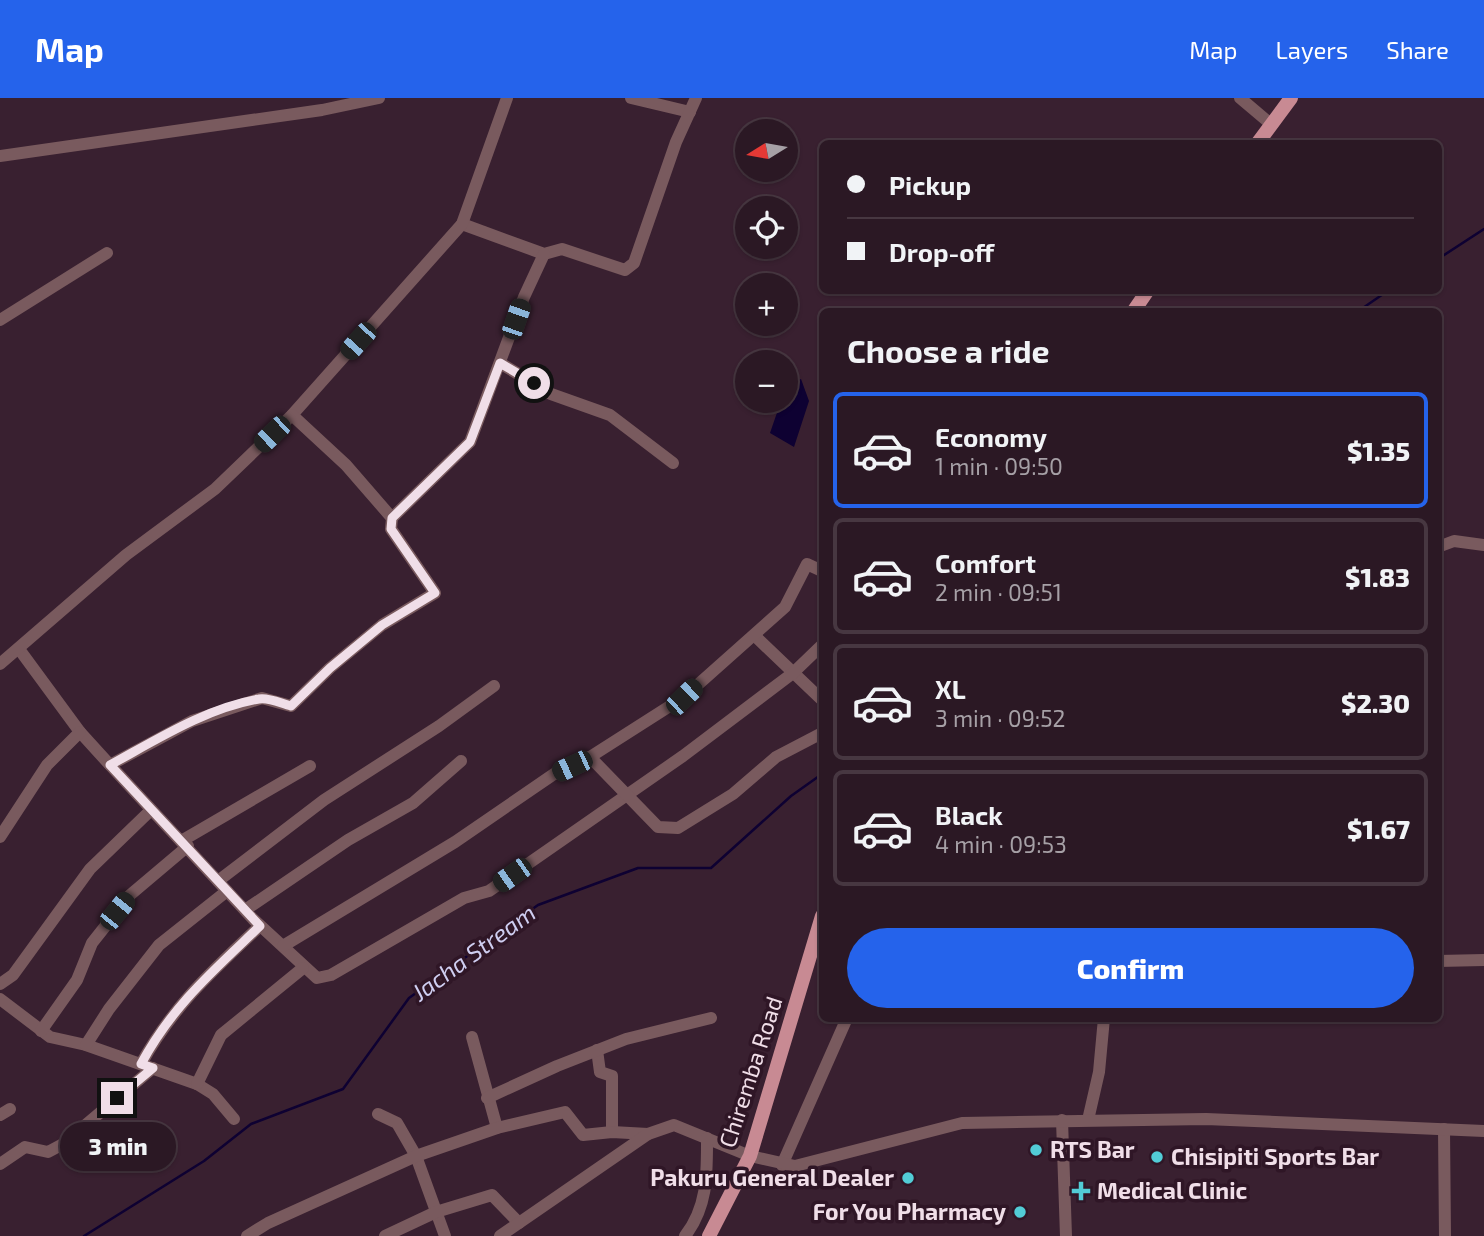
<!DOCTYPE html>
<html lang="en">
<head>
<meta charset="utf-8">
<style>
	body { margin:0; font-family:"Exo 2",sans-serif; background:#372531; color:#f1f3f6; height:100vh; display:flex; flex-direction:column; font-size:26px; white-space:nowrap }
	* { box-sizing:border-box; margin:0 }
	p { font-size:23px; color:#a6a0a6 }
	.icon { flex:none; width:38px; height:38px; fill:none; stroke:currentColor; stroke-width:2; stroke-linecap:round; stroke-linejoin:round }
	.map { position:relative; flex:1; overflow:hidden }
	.panel { position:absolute; left:819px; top:210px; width:623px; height:714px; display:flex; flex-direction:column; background:#2b1824; border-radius:10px; box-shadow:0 2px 5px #0004,0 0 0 2px #473741 }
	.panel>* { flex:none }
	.banner { position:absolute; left:819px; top:42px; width:623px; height:154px; border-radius:10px; box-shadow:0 2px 5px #0004,0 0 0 2px #473741; display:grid; align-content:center; height:154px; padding:0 28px; background:#2b1824 }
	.needle { width:46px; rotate:259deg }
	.controls { position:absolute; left:735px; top:21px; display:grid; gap:14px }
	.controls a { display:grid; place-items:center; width:63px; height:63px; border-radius:50%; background:#2b1824; box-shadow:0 2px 5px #0004,0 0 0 2px #473741; font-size:35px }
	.end { position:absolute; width:32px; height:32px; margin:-16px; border:9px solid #f0dee8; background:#111; box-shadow:0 0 0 4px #111 }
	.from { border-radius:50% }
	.bubble { position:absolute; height:49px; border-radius:24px; background:#2b1824; box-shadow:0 2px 5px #0004,0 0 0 2px #473741; font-size:23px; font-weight:800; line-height:49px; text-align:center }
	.car { position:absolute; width:21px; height:42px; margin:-21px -10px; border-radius:9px; box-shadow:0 0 5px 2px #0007; background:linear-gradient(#222 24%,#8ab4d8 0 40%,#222 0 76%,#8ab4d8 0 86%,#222 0) }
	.banner b { display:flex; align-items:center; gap:24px; height:66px; font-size:26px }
	.banner b+b { border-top:2px solid #473741 }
	.banner i { width:18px; height:18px; background:#f1f3f6 }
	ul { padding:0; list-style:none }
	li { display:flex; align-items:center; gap:21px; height:116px; margin:0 14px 10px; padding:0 14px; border:4px solid #473741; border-radius:10px }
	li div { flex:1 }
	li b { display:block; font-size:26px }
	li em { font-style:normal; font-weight:800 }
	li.current { border-color:#2563eb }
	li>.icon { width:63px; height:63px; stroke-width:1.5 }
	h2 { padding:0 28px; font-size:32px; line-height:84px }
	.button { display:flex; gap:14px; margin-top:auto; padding:14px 28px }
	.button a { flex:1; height:80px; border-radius:42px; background:#2563eb; color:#fff; font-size:28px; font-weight:800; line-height:80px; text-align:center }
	header { display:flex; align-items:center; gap:42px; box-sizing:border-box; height:98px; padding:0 35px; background:#2563eb; color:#fff }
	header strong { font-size:33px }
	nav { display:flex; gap:38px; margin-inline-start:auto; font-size:24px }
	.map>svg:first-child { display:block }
	.water { fill:#0e0132 }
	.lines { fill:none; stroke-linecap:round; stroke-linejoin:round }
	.stream { stroke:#0e0132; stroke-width:2.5 }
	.minor { stroke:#795a5e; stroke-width:12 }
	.major { stroke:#c88a93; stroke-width:14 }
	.route { stroke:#f0dee8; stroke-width:9 }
	.poi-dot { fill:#52ccd6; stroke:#2f1626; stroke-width:2.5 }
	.labels { text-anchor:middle; stroke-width:7; stroke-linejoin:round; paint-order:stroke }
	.street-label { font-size:23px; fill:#f0dee8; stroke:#2f1626 }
	.poi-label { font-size:23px; font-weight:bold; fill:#f0dee8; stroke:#2f1626; text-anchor:start }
	.water-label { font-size:24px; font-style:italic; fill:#cfcef1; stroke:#2f1626 }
</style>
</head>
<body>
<header>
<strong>Map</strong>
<nav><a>Map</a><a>Layers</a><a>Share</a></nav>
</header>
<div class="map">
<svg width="1484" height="1138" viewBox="0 0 1484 1138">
	<rect width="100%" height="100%" fill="#392030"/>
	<path class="water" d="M 801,281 L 809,303 L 794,349 L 770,335 L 781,303 L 786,303 L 788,287 Z"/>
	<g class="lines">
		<g class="stream">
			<path d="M 1438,161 L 1484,131"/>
			<path d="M 1357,214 L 1389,192"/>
			<path d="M 84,1138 L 204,1063 L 251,1026 L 343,991 L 409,900 L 538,807 L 638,770 L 711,770 L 791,698 L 822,676"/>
		</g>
		<g class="minor">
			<path d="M 631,0 L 690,14"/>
			<path d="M 1240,0 L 1272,27"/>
			<path d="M 0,58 L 322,12 L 379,0"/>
			<path d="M 462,126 L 544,156 L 562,151 L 625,172 L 634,165 L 676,44 L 696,0"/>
			<path d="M 0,222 L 107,155"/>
			<path d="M 500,265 L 551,296 L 610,317 L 673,365"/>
			<path d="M 392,420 L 470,344 L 524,199 L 544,156"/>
			<path d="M 1438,449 L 1454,443 L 1484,447"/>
			<path d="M 756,539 L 822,602"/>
			<path d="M 19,551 L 80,634 L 110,667 L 253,821 L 317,880 L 331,877 L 464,800 L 489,793 L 683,658 L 793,575 L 822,547"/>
			<path d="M 0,566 L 126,457 L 215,391 L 292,317 L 462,126 L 507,0"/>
			<path d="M 590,659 L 658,729 L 678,730 L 733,696 L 776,659 L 822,635"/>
			<path d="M 110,667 L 192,623 L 262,600 L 291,608 L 330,570 L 382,527 L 435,495 L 391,431 L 392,420 L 346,367 L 292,317"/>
			<path d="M 0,739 L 47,667 L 80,634"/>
			<path d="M 183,742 L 310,668"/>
			<path d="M 218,783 L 324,702 L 439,628 L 494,588"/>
			<path d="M 245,812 L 348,742 L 413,705 L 461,663"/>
			<path d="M 283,848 L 455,744 L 554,676 L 590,659 L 684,599 L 785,509 L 807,466 L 822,473"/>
			<path d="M 1438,863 L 1484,862"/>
			<path d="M 0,886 L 13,877 L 90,771 L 151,712"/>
			<path d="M 0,901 L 50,939 L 86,947 L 197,986 L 213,996 L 234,1021"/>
			<path d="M 41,933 L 77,882 L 92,845 L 130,797 L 188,748"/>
			<path d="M 472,939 L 497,1030"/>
			<path d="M 86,947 L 109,911 L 159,847 L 227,793"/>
			<path d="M 597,952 L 600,974 L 612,978 L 612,1034"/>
			<path d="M 141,966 C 173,908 213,872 260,828"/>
			<path d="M 197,986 L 221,937 L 303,870"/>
			<path d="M 487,1000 L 557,968 L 626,941 L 711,920"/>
			<path d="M 378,1016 L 397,1025 L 416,1058 L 445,1138"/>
			<path d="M 0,1017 L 10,1011"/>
			<path d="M 1062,1022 L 1066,1138"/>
			<path d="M 1088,1022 L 1099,974 L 1104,920"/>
			<path d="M 1444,1031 L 1445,1138"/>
			<path d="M 0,1066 L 25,1049 L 48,1054 L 63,1046 L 153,970"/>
			<path d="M 782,1067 L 847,920"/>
			<path d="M 247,1138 L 268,1125 L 416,1058 L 497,1030 L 565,1014 L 583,1037 L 612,1034 L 648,1036"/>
			<path d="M 385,1138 L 436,1114 L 492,1097 L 519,1125"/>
			<path d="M 500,1138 L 648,1036 L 674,1027 L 750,1058 L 795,1068 L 962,1025 L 1206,1021 L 1484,1033"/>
			<path d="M 685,1138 C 708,1108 707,1076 707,1040"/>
		</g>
		<g class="major">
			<path d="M 1257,46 L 1291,0"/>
			<path d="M 1133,214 L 1148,192"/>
			<path d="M 709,1138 L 750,1058 L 822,818"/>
		</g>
	</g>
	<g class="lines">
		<path class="route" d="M 117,1000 L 153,970 L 141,966 C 173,907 212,874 260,828 L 110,667 C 156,642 206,610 259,601 C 269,599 282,606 291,608 L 330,570 L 382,527 L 435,495 L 391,431 L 392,420 L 470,344 L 500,265 L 534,285"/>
	</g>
	<g class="poi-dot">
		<circle cx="1036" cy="1052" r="7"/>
		<circle cx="1157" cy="1059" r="7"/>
		<circle cx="908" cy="1080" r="7"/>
		<path d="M1077.5 1082.5h7v7h7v7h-7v7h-7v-7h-7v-7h7z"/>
		<circle cx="1020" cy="1114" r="7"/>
	</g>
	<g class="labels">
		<g class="street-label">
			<text transform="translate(751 974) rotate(-72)" y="8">Chiremba Road</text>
		</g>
		<g class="poi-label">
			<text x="1050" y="1060">RTS Bar</text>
			<text x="1171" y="1067">Chisipiti Sports Bar</text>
			<text x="894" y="1088" text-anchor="end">Pakuru General Dealer</text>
			<text x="1097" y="1101">Medical Clinic</text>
			<text x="1006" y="1122" text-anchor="end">For You Pharmacy</text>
		</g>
		<g class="water-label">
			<text transform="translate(474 855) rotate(-36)" y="8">Jacha Stream</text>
		</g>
	</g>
</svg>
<div class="controls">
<a><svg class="needle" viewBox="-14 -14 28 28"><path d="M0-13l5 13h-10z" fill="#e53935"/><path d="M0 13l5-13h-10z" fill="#a6a0a6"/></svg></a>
<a><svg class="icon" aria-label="locate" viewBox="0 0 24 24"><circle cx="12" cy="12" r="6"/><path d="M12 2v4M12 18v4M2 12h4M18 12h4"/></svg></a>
<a>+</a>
<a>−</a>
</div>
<i class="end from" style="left:534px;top:285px"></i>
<i class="end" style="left:117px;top:1000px"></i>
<div class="bubble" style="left:60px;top:1024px;width:116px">3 min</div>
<i class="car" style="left:516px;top:221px;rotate:19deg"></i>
<i class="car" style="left:358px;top:243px;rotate:222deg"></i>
<i class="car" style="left:272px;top:336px;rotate:226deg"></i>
<i class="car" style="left:684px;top:599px;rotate:46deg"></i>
<i class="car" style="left:572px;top:668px;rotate:245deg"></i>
<i class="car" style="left:512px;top:777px;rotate:235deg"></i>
<i class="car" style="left:117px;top:813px;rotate:39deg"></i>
<div class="banner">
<b><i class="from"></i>Pickup</b>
<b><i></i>Drop-off</b>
</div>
<section class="panel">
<h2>Choose a ride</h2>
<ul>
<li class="current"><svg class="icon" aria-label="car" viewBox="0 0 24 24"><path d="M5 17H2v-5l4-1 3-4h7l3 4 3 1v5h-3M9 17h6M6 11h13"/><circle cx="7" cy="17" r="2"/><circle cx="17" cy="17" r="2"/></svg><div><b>Economy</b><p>1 min · 09:50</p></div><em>$1.35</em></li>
<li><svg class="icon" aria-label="car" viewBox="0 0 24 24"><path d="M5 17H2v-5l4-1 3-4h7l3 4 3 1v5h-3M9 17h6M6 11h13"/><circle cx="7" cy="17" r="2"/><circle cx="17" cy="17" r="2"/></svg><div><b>Comfort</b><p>2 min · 09:51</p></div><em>$1.83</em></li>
<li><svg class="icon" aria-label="car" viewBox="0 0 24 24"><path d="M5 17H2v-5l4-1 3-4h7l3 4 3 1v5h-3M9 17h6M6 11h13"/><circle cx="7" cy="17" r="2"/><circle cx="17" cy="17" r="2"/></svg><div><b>XL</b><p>3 min · 09:52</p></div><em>$2.30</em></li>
<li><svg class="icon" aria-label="car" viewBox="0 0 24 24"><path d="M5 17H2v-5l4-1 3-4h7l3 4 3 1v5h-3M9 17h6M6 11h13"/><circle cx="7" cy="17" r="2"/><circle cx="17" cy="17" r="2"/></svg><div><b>Black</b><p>4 min · 09:53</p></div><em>$1.67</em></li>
</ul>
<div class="button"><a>Confirm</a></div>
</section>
</div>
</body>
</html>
